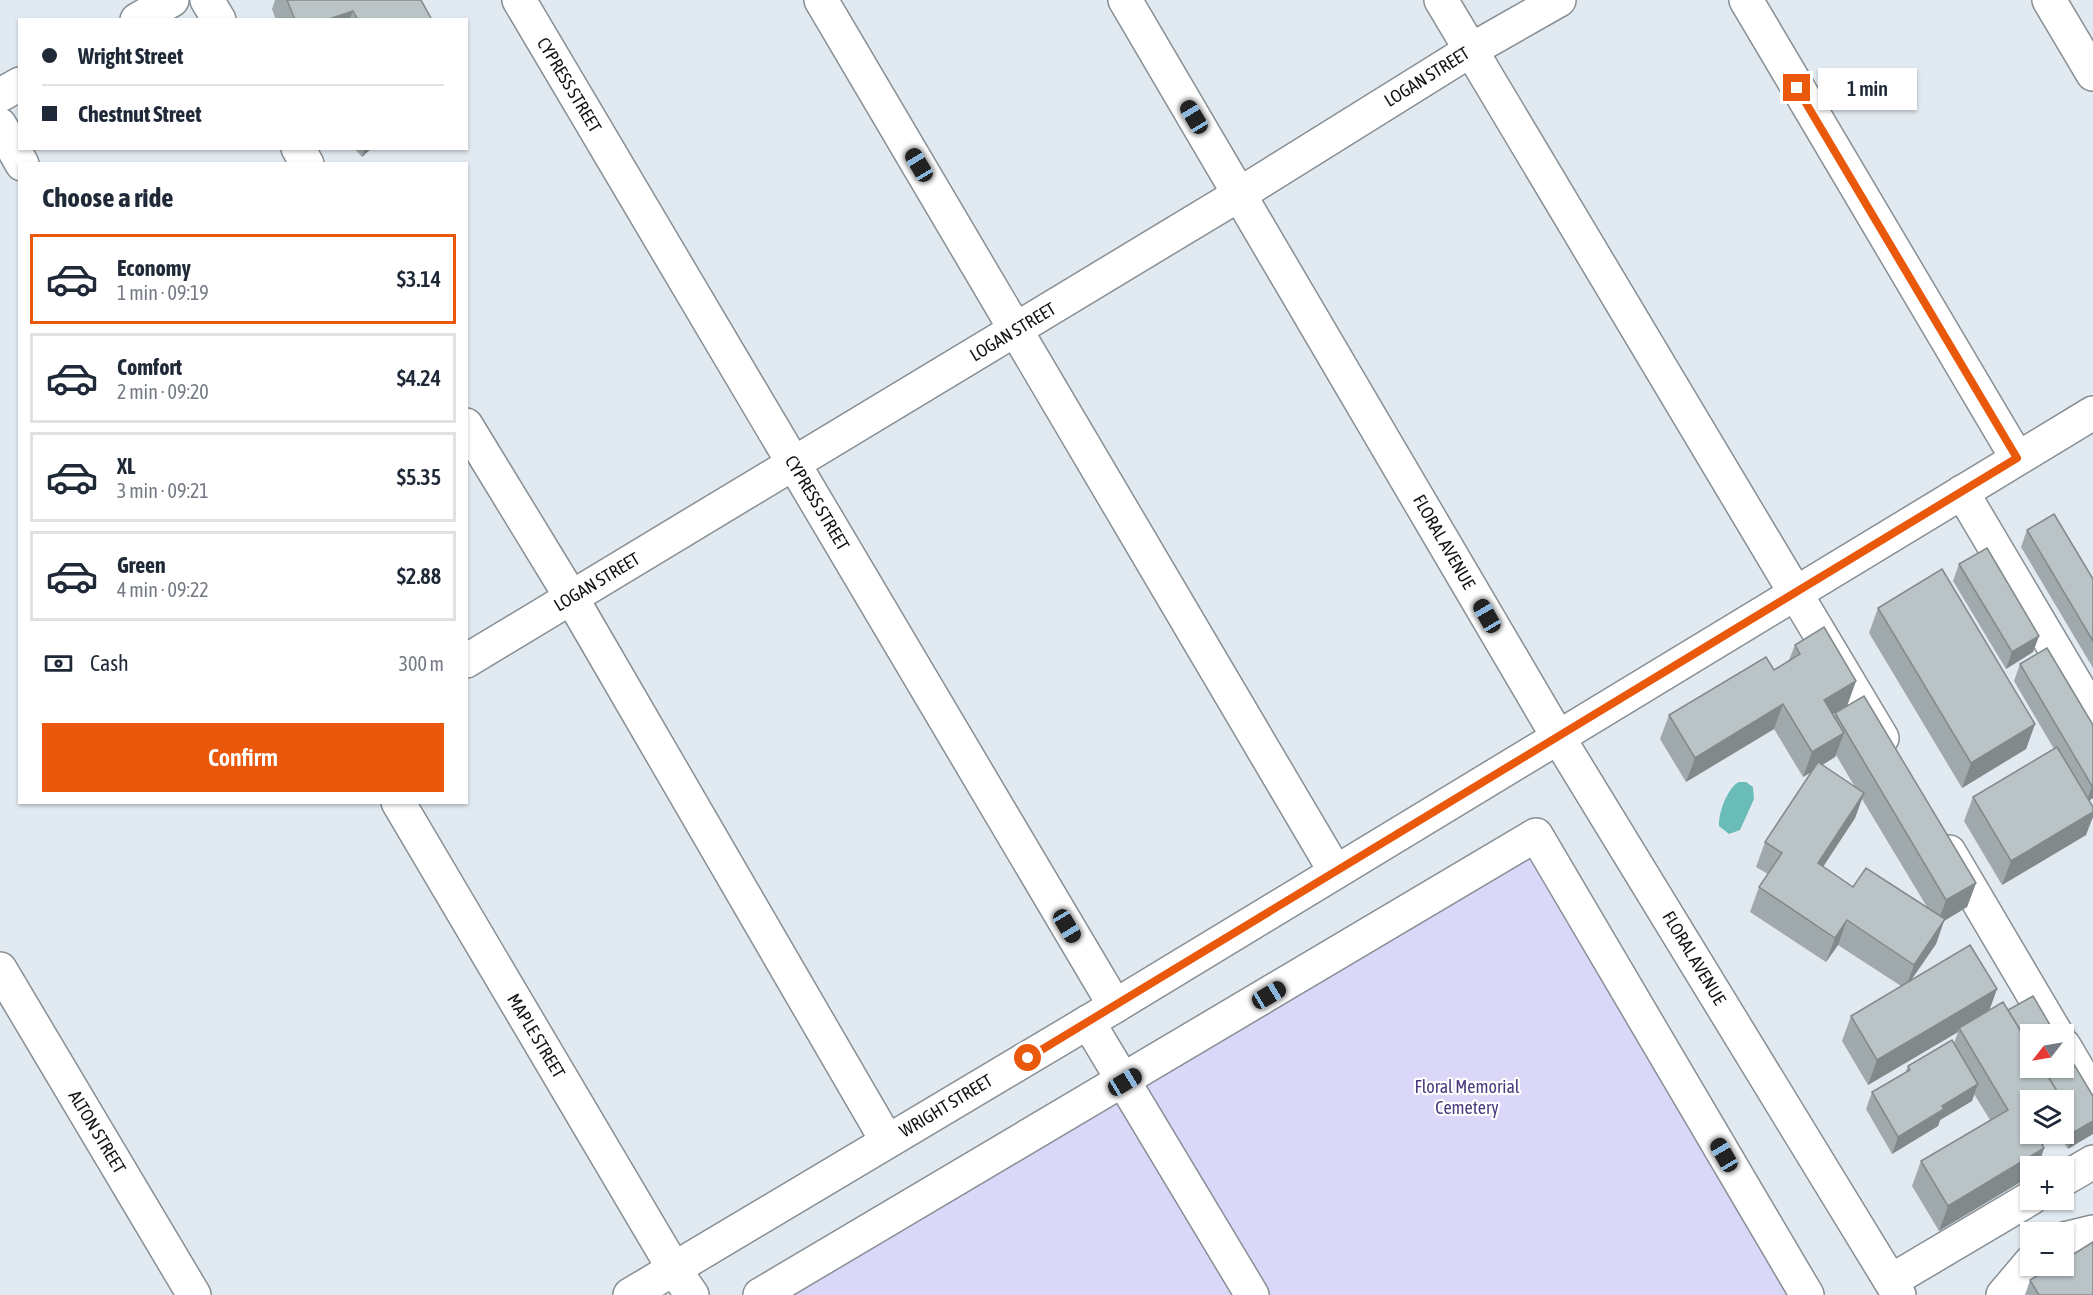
<!DOCTYPE html>
<html lang="en">
<head>
<meta charset="utf-8">
<style>
	body { margin:0; font-family:"Asap Condensed",sans-serif; background:#f2f2f3; color:#1f2937; height:100vh; display:flex; flex-direction:column; font-size:22px; white-space:nowrap }
	* { box-sizing:border-box; margin:0 }
	p { font-size:20px; color:#747a83 }
	.icon { flex:none; width:33px; height:33px; fill:none; stroke:currentColor; stroke-width:2; stroke-linecap:round; stroke-linejoin:round }
	.map { position:relative; flex:1; overflow:hidden }
	.details { position:absolute; left:18px; top:162px; width:450px; height:642px; display:flex; flex-direction:column; background:#fff; border-radius:0px; box-shadow:0 2px 4px #0004 }
	.details>* { flex:none }
	.banner { position:absolute; left:18px; top:18px; width:450px; height:132px; border-radius:0px; box-shadow:0 2px 4px #0004; display:grid; align-content:center; height:132px; padding:0 24px; background:#fff }
	.needle { width:39px; rotate:239deg }
	.buttons { position:absolute; left:2020px; top:1024px; display:grid; gap:12px }
	.buttons a { display:grid; place-items:center; width:54px; height:54px; border-radius:0px; background:#fff; box-shadow:0 2px 4px #0004; font-size:30px }
	.end { position:absolute; width:27px; height:27px; margin:-14px; border:8px solid #ea580c; background:#fff; box-shadow:0 0 0 3px #fff }
	.from { border-radius:50% }
	.bubble { position:absolute; height:42px; border-radius:0px; background:#fff; box-shadow:0 2px 4px #0004; font-size:20px; font-weight:600; line-height:42px; text-align:center }
	.car { position:absolute; width:18px; height:36px; margin:-18px -9px; border-radius:8px; box-shadow:0 0 4px 2px #0007; background:linear-gradient(#222 24%,#8ab4d8 0 40%,#222 0 76%,#8ab4d8 0 86%,#222 0) }
	.banner b { display:flex; align-items:center; gap:21px; height:57px; font-size:22px }
	.banner b+b { border-top:2px solid #e0e1e3 }
	.banner i { width:15px; height:15px; background:#1f2937 }
	ul { padding:0; list-style:none }
	li { display:flex; align-items:center; gap:18px; height:90px; margin:0 12px 9px; padding:0 12px; border:3px solid #e0e1e3; border-radius:0px }
	li div { flex:1 }
	li b { display:block; font-size:22px }
	li em { font-style:normal; font-weight:600 }
	li.active { border-color:#ea580c }
	li>.icon { width:54px; height:54px; stroke-width:1.5 }
	h2 { padding:0 24px; font-size:27px; line-height:72px }
	.pay { display:flex; align-items:center; gap:15px; height:66px; padding:0 24px; font-size:22px }
	.pay p { margin-inline-start:auto }
	.action { display:flex; gap:12px; margin-top:auto; padding:12px 24px }
	.action a { flex:1; height:69px; border-radius:0px; background:#ea580c; color:#fff; font-size:24px; font-weight:600; line-height:69px; text-align:center }
	.map>svg:first-child { display:block }
	.green { fill:#dad7f8 }
	.water { fill:#6abcb9 }
	.lines { fill:none; stroke-linecap:round; stroke-linejoin:round }
	.minor-casing { stroke:#878f94; stroke-width:36 }
	.major-casing { stroke:#878f94; stroke-width:36 }
	.minor { stroke:#fff; stroke-width:33 }
	.major { stroke:#fff; stroke-width:33 }
	.wall { fill:#a0a9ab; fill-rule:evenodd }
	.shaded-wall { fill:#82898b }
	.building { fill:#bac4c7; stroke:#82898b; stroke-width:1.5 }
	.route { stroke:#ea580c; stroke-width:8 }
	.labels { text-anchor:middle; stroke-width:4.5; stroke-linejoin:round; paint-order:stroke }
	.street-label { font-size:18px; fill:#111416; stroke:#fff }
	.park-label { font-size:18px; fill:#48397d; stroke:#fff }
</style>
</head>
<body>
<div class="map">
<svg width="2093" height="1295" viewBox="0 0 2093 1295">
	<rect width="100%" height="100%" fill="#e2eaf1"/>
	<path class="green" d="M 1535,826 L 1819,1295 L 749,1295 Z"/>
	<path class="water" d="M 1739,782 L 1746,782 L 1753,787 L 1754,799 L 1740,830 L 1729,834 L 1719,826 C 1718,814 1727,788 1739,782 Z"/>
	<g class="lines">
		<defs>
			<g id="minor">
				<path d="M 207,0 L 219,20"/>
				<path d="M 519,0 L 1115,1006"/>
				<path d="M 821,0 L 1335,871"/>
				<path d="M 1441,0 L 1882,738"/>
				<path d="M 1746,0 L 2017,458"/>
				<path d="M 2049,0 L 2093,74"/>
				<path d="M 137,20 L 172,0"/>
				<path d="M 0,95 L 20,84"/>
				<path d="M 0,125 L 22,164"/>
				<path d="M 298,148 L 307,164"/>
				<path d="M 466,425 L 571,597 L 887,1141"/>
				<path d="M 1962,492 L 2093,713"/>
				<path d="M 466,661 L 1240,194 L 1471,50 L 1559,0"/>
				<path d="M 398,802 L 674,1269 L 692,1295"/>
				<path d="M 1949,852 L 2057,1035"/>
				<path d="M 0,969 L 194,1295"/>
				<path d="M 1088,1022 L 1252,1295"/>
				<path d="M 2064,1046 L 2093,1095"/>
				<path d="M 2064,1179 L 2093,1162"/>
				<path d="M 2064,1239 L 2093,1232"/>
				<path d="M 1891,1281 L 2031,1198"/>
				<path d="M 630,1295 L 1115,1006 L 2093,413"/>
				<path d="M 760,1295 L 1536,835 L 1807,1295"/>
				<path d="M 2003,1295 L 2031,1262"/>
			</g>
			<path id="major" d="M 1125,0 L 1558,737 L 1899,1295"/>
		</defs>
		<use href="#minor" class="minor-casing"/>
		<use href="#major" class="major-casing"/>
		<use href="#minor" class="minor"/>
		<use href="#major" class="major"/>
	</g>
	<g class="wall">
		<path d="M 275,0 L 421,0 L 432,20 L 276,20 L 272,9 Z"/>
		<path d="M 354,148 L 372,148 L 362,157 Z"/>
		<path d="M 2027,530 L 2093,579 L 2093,668 L 2021,547 Z"/>
		<path d="M 1959,564 L 2039,636 L 2033,652 L 2006,669 L 1953,581 Z"/>
		<path d="M 1878,608 L 2035,724 L 2026,749 L 1962,788 L 1869,633 Z"/>
		<path d="M 1795,645 L 1856,681 L 1847,706 L 1833,714 L 1834,716 L 1835,713 L 1976,883 L 1967,907 L 1944,921 L 1936,944 L 1911,980 L 1997,989 L 1989,1010 L 2008,1010 L 2093,1096 L 2068,1149 L 2059,1135 L 2042,1145 L 2044,1148 L 2038,1167 L 2031,1167 L 1939,1231 L 1912,1186 L 1921,1161 L 1990,1120 L 1974,1094 L 1972,1101 L 1940,1120 L 1938,1126 L 1892,1154 L 1866,1109 L 1872,1092 L 1905,1073 L 1908,1066 L 1954,1043 L 1958,1032 L 1868,1085 L 1842,1041 L 1851,1016 L 1901,986 L 1838,945 L 1826,962 L 1750,912 L 1759,887 L 1768,874 L 1756,867 L 1765,842 L 1812,772 L 1803,777 L 1774,729 L 1686,782 L 1660,739 L 1669,715 L 1774,670 L 1789,660 ZM 1836,755 L 1855,787 L 1822,765 L 1835,757 ZM 1862,799 L 1927,907 L 1853,887 L 1823,867 L 1855,818 ZM 2064,1101 L 2064,1134 L 2031,1134 Z"/>
		<path d="M 2020,664 L 2093,725 L 2093,798 L 2089,800 L 2086,835 L 2002,885 L 1964,821 L 1973,797 L 2054,749 L 2014,681 Z"/>
		<path d="M 2030,1280 L 2093,1295 L 2025,1295 Z"/>
	</g>
	<g class="shaded-wall">
		<path d="M 353,11 L 349,20 L 326,20 Z"/>
		<path d="M 365,148 L 372,148 L 362,157 Z"/>
		<path d="M 2039,636 L 2033,652 L 2006,669 L 2012,652 Z"/>
		<path d="M 1856,681 L 1847,706 L 1815,724 L 1824,700 Z"/>
		<path d="M 1783,704 L 1774,729 L 1686,782 L 1695,758 Z"/>
		<path d="M 2035,724 L 2026,749 L 1962,788 L 1971,763 Z"/>
		<path d="M 1844,733 L 1835,757 L 1803,777 L 1812,752 Z"/>
		<path d="M 2093,785 L 2093,798 L 2086,803 L 2092,786 Z"/>
		<path d="M 1864,793 L 1855,818 L 1809,888 L 1818,863 Z"/>
		<path d="M 2093,812 L 2093,817 L 2086,835 L 2002,885 L 2011,861 Z"/>
		<path d="M 1976,883 L 1967,907 L 1944,921 L 1936,944 L 1905,989 L 1914,965 L 1937,925 L 1946,900 Z"/>
		<path d="M 1847,920 L 1838,945 L 1826,962 L 1835,938 Z"/>
		<path d="M 1997,989 L 1988,1014 L 1959,1028 L 1958,1032 L 1868,1085 L 1877,1060 Z"/>
		<path d="M 1978,1084 L 1972,1101 L 1940,1120 L 1938,1126 L 1892,1154 L 1898,1137 L 1942,1106 Z"/>
		<path d="M 2068,1110 L 2064,1122 L 2064,1113 Z"/>
		<path d="M 2093,1121 L 2093,1134 L 2068,1149 L 2074,1132 Z"/>
		<path d="M 2033,1134 L 2060,1134 L 2025,1156 Z"/>
		<path d="M 2044,1148 L 2038,1167 L 2031,1167 L 2031,1176 L 1939,1231 L 1948,1206 Z"/>
	</g>
	<g class="building">
		<path d="M 287,0 L 421,0 L 432,20 L 358,20 L 353,11 L 326,20 L 295,20 Z"/>
		<path d="M 2054,514 L 2093,579 L 2093,641 L 2027,530 Z"/>
		<path d="M 1987,548 L 2039,636 L 2012,652 L 1959,564 Z"/>
		<path d="M 1942,569 L 2035,724 L 1971,763 L 1878,608 Z"/>
		<path d="M 1824,627 L 1856,681 L 1824,700 L 1844,733 L 1812,752 L 1783,704 L 1695,758 L 1669,715 L 1766,657 L 1774,670 L 1800,654 L 1795,645 Z"/>
		<path d="M 2047,648 L 2093,725 L 2093,785 L 2092,786 L 2020,664 Z"/>
		<path d="M 1864,696 L 1976,883 L 1946,900 L 1835,713 Z"/>
		<path d="M 2057,747 L 2093,807 L 2093,812 L 2011,861 L 1973,797 Z"/>
		<path d="M 1818,762 L 1864,793 L 1818,863 L 1853,887 L 1866,868 L 1945,919 L 1914,965 L 1847,920 L 1835,938 L 1759,887 L 1782,853 L 1765,842 Z"/>
		<path d="M 1970,945 L 1997,989 L 1877,1060 L 1851,1016 Z"/>
		<path d="M 2033,996 L 2056,1035 L 2031,1035 L 2031,1048 L 2008,1010 Z"/>
		<path d="M 2003,1002 L 2031,1048 L 2031,1068 L 2043,1068 L 2063,1101 L 2031,1101 L 2031,1134 L 2036,1134 L 2044,1148 L 1948,1206 L 1921,1161 L 2008,1110 L 1959,1028 Z"/>
		<path d="M 1952,1040 L 1978,1084 L 1942,1106 L 1944,1109 L 1898,1137 L 1872,1092 L 1910,1070 L 1908,1066 Z"/>
		<path d="M 2064,1048 L 2093,1096 L 2093,1121 L 2074,1132 L 2066,1118 L 2068,1110 L 2064,1103 L 2064,1101 L 2063,1101 L 2043,1068 L 2064,1068 Z"/>
		<path d="M 2064,1103 L 2068,1110 L 2064,1113 Z"/>
		<path d="M 2093,1242 L 2093,1295 L 2039,1295 L 2030,1280 L 2053,1266 L 2064,1266 L 2064,1260 Z"/>
	</g>
	<g class="lines">
		<path class="route" d="M 1028,1058 L 2017,458 L 1797,88"/>
	</g>
	<g class="labels">
		<g class="street-label">
			<text transform="translate(1427 77) rotate(-32)" y="6">LOGAN STREET</text>
			<text transform="translate(569 85) rotate(59)" y="6">CYPRESS STREET</text>
			<text transform="translate(1013 332) rotate(-31)" y="6">LOGAN STREET</text>
			<text transform="translate(817 503) rotate(59)" y="6">CYPRESS STREET</text>
			<text transform="translate(1444 542) rotate(60)" y="6">FLORAL AVENUE</text>
			<text transform="translate(597 582) rotate(-31)" y="6">LOGAN STREET</text>
			<text transform="translate(1694 958) rotate(59)" y="6">FLORAL AVENUE</text>
			<text transform="translate(536 1036) rotate(59)" y="6">MAPLE STREET</text>
			<text transform="translate(946 1106) rotate(-31)" y="6">WRIGHT STREET</text>
			<text transform="translate(97 1132) rotate(59)" y="6">ALTON STREET</text>
		</g>
		<g class="park-label">
			<text x="1467" y="1093">Floral Memorial<tspan x="1467" dy="21">Cemetery</tspan></text>
		</g>
	</g>
</svg>
<div class="buttons">
<a><svg class="needle" viewBox="-14 -14 28 28"><path d="M0-13l5 13h-10z" fill="#e53935"/><path d="M0 13l5-13h-10z" fill="#747a83"/></svg></a>
<a><svg class="icon" aria-label="layers" viewBox="0 0 24 24"><path d="M12 4l9 5-9 5-9-5zM3 14l9 5 9-5"/></svg></a>
<a>+</a>
<a>−</a>
</div>
<i class="end from" style="left:1028px;top:1058px"></i>
<i class="end" style="left:1797px;top:88px"></i>
<div class="bubble" style="left:1818px;top:68px;width:99px">1 min</div>
<i class="car" style="left:1194px;top:117px;rotate:329deg"></i>
<i class="car" style="left:919px;top:165px;rotate:329deg"></i>
<i class="car" style="left:1487px;top:616px;rotate:330deg"></i>
<i class="car" style="left:1067px;top:926px;rotate:149deg"></i>
<i class="car" style="left:1269px;top:995px;rotate:59deg"></i>
<i class="car" style="left:1125px;top:1082px;rotate:59deg"></i>
<i class="car" style="left:1724px;top:1155px;rotate:330deg"></i>
<div class="banner">
<b><i class="from"></i>Wright Street</b>
<b><i></i>Chestnut Street</b>
</div>
<section class="details">
<h2>Choose a ride</h2>
<ul>
<li class="active"><svg class="icon" aria-label="car" viewBox="0 0 24 24"><path d="M5 17H2v-5l4-1 3-4h7l3 4 3 1v5h-3M9 17h6M6 11h13"/><circle cx="7" cy="17" r="2"/><circle cx="17" cy="17" r="2"/></svg><div><b>Economy</b><p>1 min · 09:19</p></div><em>$3.14</em></li>
<li><svg class="icon" aria-label="car" viewBox="0 0 24 24"><path d="M5 17H2v-5l4-1 3-4h7l3 4 3 1v5h-3M9 17h6M6 11h13"/><circle cx="7" cy="17" r="2"/><circle cx="17" cy="17" r="2"/></svg><div><b>Comfort</b><p>2 min · 09:20</p></div><em>$4.24</em></li>
<li><svg class="icon" aria-label="car" viewBox="0 0 24 24"><path d="M5 17H2v-5l4-1 3-4h7l3 4 3 1v5h-3M9 17h6M6 11h13"/><circle cx="7" cy="17" r="2"/><circle cx="17" cy="17" r="2"/></svg><div><b>XL</b><p>3 min · 09:21</p></div><em>$5.35</em></li>
<li><svg class="icon" aria-label="car" viewBox="0 0 24 24"><path d="M5 17H2v-5l4-1 3-4h7l3 4 3 1v5h-3M9 17h6M6 11h13"/><circle cx="7" cy="17" r="2"/><circle cx="17" cy="17" r="2"/></svg><div><b>Green</b><p>4 min · 09:22</p></div><em>$2.88</em></li>
</ul>
<div class="pay"><svg class="icon" aria-label="cash" viewBox="0 0 24 24"><path d="M3 7h18v10H3z"/><circle cx="12" cy="12" r="2"/></svg>Cash<p>300 m</p></div>
<div class="action"><a>Confirm</a></div>
</section>
</div>
</body>
</html>
